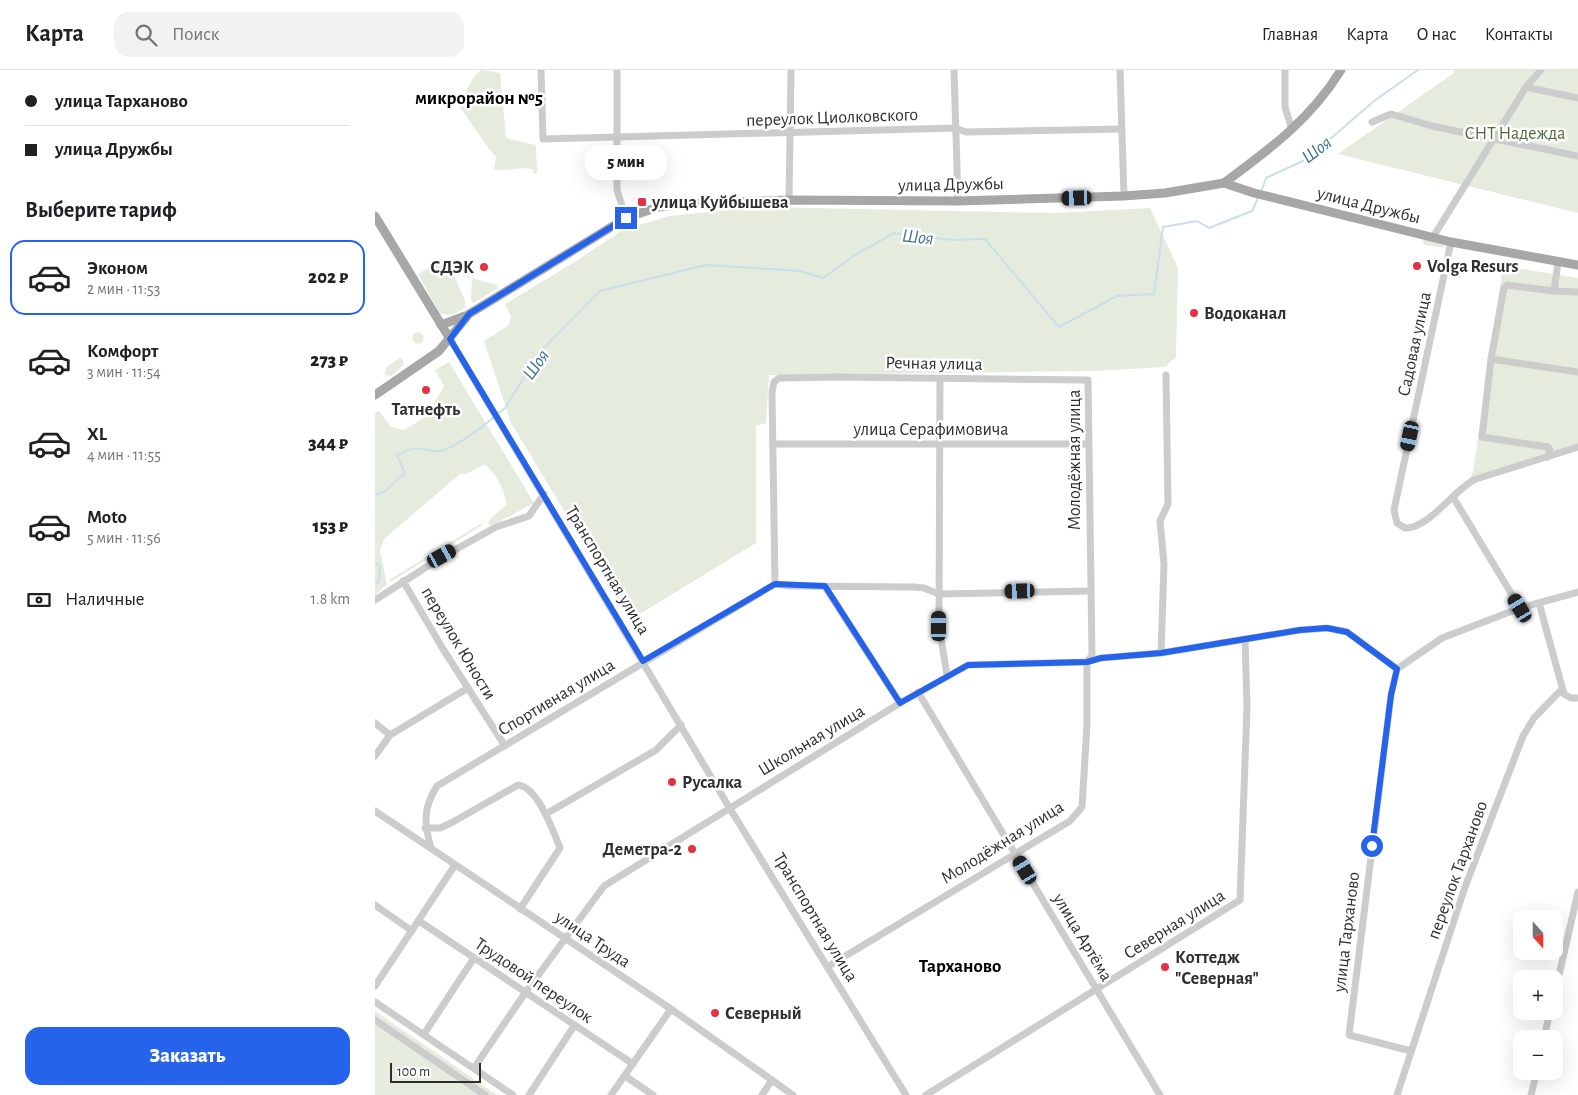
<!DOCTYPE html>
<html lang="ru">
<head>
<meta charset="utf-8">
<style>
	body { margin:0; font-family:"Alegreya Sans",sans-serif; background:#f2f2f2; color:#202124; height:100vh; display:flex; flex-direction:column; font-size:19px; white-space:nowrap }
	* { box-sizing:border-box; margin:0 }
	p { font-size:16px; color:#757577 }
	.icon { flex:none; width:28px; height:28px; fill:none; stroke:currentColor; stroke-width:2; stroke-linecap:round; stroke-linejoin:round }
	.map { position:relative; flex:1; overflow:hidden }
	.panel { display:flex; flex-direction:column; background:#fff; width:375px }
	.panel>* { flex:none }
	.guide { display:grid; align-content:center; height:110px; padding:0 25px; background:#fff }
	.needle { width:32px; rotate:159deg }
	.tools { position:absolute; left:1138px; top:840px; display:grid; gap:10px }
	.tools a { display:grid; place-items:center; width:50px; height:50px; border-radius:10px; background:#fff; box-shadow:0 5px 20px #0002; font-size:25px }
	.scale { position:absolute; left:15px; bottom:12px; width:91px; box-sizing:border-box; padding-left:5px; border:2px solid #2f2f2f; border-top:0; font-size:14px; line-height:18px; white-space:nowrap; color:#2f2f2f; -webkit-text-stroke:4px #fff; paint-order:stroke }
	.end { position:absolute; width:22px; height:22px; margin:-11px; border:6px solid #2563eb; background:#fff; box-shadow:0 0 0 2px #fff }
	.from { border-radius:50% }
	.bubble { position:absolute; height:35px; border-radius:15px; background:#fff; box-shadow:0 5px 20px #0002; font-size:16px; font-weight:800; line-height:35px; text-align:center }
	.car { position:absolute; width:15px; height:30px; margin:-15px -8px; border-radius:6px; box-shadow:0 0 4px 1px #0007; background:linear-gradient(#222 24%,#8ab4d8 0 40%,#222 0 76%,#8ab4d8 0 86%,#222 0) }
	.guide b { display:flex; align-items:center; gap:18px; height:48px; font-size:19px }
	.guide b+b { border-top:1px solid #e0e0e0 }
	.guide i { width:12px; height:12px; background:#202124 }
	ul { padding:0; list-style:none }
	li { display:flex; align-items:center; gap:15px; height:75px; margin:0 10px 8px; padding:0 15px; border:2px solid transparent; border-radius:15px }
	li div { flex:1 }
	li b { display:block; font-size:19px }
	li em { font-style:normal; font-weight:800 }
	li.current { border-color:#2563eb }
	li>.icon { width:45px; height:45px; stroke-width:1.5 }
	h2 { padding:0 25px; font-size:22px; line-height:60px }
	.pay { display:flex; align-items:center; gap:12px; height:55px; padding:0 25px; font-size:19px }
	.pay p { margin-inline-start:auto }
	.cta { display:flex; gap:10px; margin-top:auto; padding:10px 25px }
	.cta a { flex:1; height:58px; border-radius:15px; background:#2563eb; color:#fff; font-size:20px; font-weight:800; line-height:58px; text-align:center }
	header { display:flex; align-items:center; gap:30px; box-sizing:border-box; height:70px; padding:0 25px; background:#fff; border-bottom:1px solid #e0e0e0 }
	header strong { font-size:24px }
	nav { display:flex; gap:28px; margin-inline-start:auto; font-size:18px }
	.search { width:350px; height:45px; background:#f2f2f2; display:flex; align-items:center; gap:12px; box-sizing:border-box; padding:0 18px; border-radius:15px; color:#757577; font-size:19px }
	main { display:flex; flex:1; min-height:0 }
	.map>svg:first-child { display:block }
	.green { fill:#e5ecdd }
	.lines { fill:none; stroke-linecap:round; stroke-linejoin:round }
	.stream { stroke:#c9dfeb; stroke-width:2 }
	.minor { stroke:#ccc; stroke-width:7 }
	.major { stroke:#a7a7a7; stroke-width:9 }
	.route { stroke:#2563eb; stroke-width:6 }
	.poi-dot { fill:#e33344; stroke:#fff; stroke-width:2 }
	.labels { text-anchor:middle; stroke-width:5; stroke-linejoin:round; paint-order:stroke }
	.street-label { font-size:18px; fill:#2f2f2f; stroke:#fff }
	.park-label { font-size:18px; fill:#536a3c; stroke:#fff }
	.poi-label { font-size:18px; font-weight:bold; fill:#2f2f2f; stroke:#fff; text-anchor:start }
	.neighbourhood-label { font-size:19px; font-weight:bold; fill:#000; stroke:#fff }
	.water-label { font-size:19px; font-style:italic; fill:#3d7290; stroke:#fff }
</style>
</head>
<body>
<header>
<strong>Карта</strong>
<div class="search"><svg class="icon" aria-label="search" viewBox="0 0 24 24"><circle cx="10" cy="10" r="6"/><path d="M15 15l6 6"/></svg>Поиск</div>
<nav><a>Главная</a><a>Карта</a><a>О нас</a><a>Контакты</a></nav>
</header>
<main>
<section class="panel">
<div class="guide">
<b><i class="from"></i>улица Тарханово</b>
<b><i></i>улица Дружбы</b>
</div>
<h2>Выберите тариф</h2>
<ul>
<li class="current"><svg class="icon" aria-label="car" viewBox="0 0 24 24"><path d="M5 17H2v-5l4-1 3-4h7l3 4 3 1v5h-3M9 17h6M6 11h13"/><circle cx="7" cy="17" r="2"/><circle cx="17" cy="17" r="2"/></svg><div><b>Эконом</b><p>2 мин · 11:53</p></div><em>202 ₽</em></li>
<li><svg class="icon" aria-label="car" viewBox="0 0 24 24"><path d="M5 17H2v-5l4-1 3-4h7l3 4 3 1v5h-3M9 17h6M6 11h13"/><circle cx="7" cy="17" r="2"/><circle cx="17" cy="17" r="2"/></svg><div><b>Комфорт</b><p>3 мин · 11:54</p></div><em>273 ₽</em></li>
<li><svg class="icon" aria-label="car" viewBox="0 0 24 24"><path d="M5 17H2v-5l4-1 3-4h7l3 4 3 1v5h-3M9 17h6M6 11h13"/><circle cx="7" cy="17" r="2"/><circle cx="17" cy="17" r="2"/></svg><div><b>XL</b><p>4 мин · 11:55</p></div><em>344 ₽</em></li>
<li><svg class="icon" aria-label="car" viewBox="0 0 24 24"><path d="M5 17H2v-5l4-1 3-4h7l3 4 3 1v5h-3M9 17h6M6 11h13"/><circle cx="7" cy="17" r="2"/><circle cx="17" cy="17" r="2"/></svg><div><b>Moto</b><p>5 мин · 11:56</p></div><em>153 ₽</em></li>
</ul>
<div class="pay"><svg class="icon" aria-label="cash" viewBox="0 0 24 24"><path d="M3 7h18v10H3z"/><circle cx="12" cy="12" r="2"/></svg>Наличные<p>1.8 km</p></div>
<div class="cta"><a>Заказать</a></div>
</section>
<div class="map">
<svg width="1203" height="1025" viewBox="0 0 1203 1025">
	<rect width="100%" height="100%" fill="#fff"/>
	<g class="green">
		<path d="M 106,0 L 125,3 L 131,68 L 161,75 L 162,103 L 159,104 L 158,99 C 145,96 132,102 119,99 L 121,87 C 107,71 97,53 84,36 C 91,24 94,9 106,0 Z"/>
		<path d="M 1078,0 L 1203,0 L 1203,143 L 963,84 L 1079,3 Z"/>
		<path d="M 383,137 L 680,143 L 775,138 L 803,198 L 801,287 L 790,297 L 715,301 L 394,305 L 391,353 L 381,356 L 381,473 L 255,550 L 136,353 L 109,271 L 133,256 L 136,247 L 130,234 L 198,193 L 248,160 L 295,146 Z"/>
		<path d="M 1049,169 L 1069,174 L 1070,178 L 1050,175 L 1048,171 Z"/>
		<path d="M 62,193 L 78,203 L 90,231 L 90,238 L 77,245 L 65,244 L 43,204 Z"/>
		<path d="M 1128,196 L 1203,208 L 1203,374 L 1094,410 L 1098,402 Z"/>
		<path d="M 97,208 L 122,215 L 123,218 L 98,233 L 96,230 Z"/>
		<circle cx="43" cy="268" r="5.5"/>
		<path d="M 25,288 L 28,290 L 28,295 L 17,306 L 10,305 L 11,297 Z"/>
		<path d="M 74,292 L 159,433 L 116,456 L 113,453 L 115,449 L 131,435 C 131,421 121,404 110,394 L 91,404 L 85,404 L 9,469 L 5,480 L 12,514 L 0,525 L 0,343 L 4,341 L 16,357 L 29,360 L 52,346 L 69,316 L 60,300 Z"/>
		<path d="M 107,453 L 106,456 L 15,512 L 14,510 Z"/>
		<path d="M 0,941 L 122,1025 L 0,1025 Z"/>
	</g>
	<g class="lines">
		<g class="stream">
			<path d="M 886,122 L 891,108 L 932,89 L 999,31 L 1043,0"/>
			<path d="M 123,344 L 130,338 L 165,282 L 225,221 L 331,195 L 425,201 L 448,208 L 482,184 L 519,163 L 578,170 L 610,169 L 684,257 L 742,226 L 779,224 L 788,157 L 822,151 L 834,158 L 877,141 L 884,126"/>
			<path d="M 0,425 L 9,422 L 30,403 L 22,385 C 47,372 41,382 63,381 C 76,381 109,356 119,347"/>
			<path d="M 0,493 L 5,496 L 4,512 L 0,513"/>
		</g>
		<g class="minor">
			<path d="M 166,0 L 168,69 L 580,58 L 591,62 L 746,59"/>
			<path d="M 242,0 L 242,120 L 251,148"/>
			<path d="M 579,0 L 583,131"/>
			<path d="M 745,0 L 749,126"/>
			<path d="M 910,0 L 910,37 L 917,60"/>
			<path d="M 1151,17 L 1203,28"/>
			<path d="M 997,52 L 1016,44 L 1057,56 L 1203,86"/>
			<path d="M 414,130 L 416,0"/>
			<path d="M 1058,167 L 1151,17 L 1166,0"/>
			<path d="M 1076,172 L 1019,440 L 1022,453 L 1030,458 C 1054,459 1080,418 1101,409 L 1203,377"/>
			<path d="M 1179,221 L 1203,222"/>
			<path d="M 75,269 L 354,737 L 531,1025"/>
			<path d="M 1116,289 L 1203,302"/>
			<path d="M 565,308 L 564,556 L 572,605"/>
			<path d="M 398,374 L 713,374"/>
			<path d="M 1173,387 L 1175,380 L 1173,377 L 1107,367 L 1116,289 L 1129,218 L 1132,215 L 1179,221 L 1183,192"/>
			<path d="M 1078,427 L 1145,538"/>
			<path d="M 28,511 L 68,579 L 130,676"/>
			<path d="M 400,514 L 397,322 L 399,312 L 404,308 L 463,307 L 713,310 L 717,585 L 712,592 L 712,655 L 707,737 L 695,751 L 452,897"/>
			<path d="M 400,514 L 415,516 L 539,517 L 549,518 L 564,524 L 715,521"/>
			<path d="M 450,517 L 525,633"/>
			<path d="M 0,530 L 67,487 L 121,457 L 154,446 L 169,424"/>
			<path d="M 1164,533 L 1189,624 L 1196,628 L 1203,628"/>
			<path d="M 786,583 L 789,494 L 785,451 L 793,434 L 791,305"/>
			<path d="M 543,622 L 785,1025"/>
			<path d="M 0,653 L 15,665"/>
			<path d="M 0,686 L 15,665 L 93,618"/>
			<path d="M 0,741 L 296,939 L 418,1025"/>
			<path d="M 171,744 L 281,680 L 306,655"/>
			<path d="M 50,758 L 65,758 L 76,753 L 143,715 C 163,717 178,761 185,778 L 145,839"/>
			<path d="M 56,778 C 49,753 48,738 62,716 L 400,514"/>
			<path d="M 0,835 L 37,861"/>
			<path d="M 44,851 L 258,994"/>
			<path d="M 0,916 L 80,795"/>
			<path d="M 1179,927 L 1203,822"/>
			<path d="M 0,932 L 138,1025"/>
			<path d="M 0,950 L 110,1025"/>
			<path d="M 49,964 L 99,888"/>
			<path d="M 1169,969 L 1175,941"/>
			<path d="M 1036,981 L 974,965 L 1016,625 L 1022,599 L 1067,568 L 1145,538 L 1203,522"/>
			<path d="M 99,998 L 150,923 L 229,816 L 525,633 L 593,595 L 712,592 L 726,588 L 786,583 L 925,560 L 952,558 L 972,562 L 1022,599"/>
			<path d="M 250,1006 L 278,1025"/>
			<path d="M 154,1025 L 199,956"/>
			<path d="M 236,1025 L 296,939"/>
			<path d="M 387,1025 L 397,1010"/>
			<path d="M 551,1025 L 865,830 L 872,637 L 870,569"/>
			<path d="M 1022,1025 L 1090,817 L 1148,666 L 1159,648 L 1187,619"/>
			<path d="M 1156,1025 L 1162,1001"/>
		</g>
		<g class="major">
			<path d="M 849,113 C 895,79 936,49 966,0"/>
			<path d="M 0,146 L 75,269"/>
			<path d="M 66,255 L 90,246"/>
			<path d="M 0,325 L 64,281 L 94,244 L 251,148 L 283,137 L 327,133 L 414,130 L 583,131 L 749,126 L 790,123 L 849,113 L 879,123 L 1076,172 L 1203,195"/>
		</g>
	</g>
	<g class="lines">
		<path class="route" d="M 251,148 L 94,244 L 75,269 L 268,591 L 400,514 L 450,516 L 525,633 L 593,595 L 712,592 L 726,588 L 786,583 L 925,560 L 952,558 L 972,562 L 1022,599 L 1016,625 L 997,776"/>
	</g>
	<g class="poi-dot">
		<rect x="262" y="127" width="10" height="10" rx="2.5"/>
		<circle cx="1042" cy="196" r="5"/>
		<circle cx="109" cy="197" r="5"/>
		<circle cx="819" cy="243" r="5"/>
		<circle cx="51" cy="320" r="5"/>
		<circle cx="297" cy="712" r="5"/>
		<circle cx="317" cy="779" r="5"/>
		<circle cx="790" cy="897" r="5"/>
		<circle cx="340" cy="943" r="5"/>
	</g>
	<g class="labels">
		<g class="street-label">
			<text transform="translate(457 47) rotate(-2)" y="6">переулок Циолковского</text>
			<text transform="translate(576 114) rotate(-1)" y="6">улица Дружбы</text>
			<text transform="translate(994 135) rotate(14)" y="6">улица Дружбы</text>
			<text transform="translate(1039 274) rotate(-78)" y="6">Садовая улица</text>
			<text transform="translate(559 293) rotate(1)" y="6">Речная улица</text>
			<text x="556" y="365">улица Серафимовича</text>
			<text transform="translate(699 390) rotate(-90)" y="6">Молодёжная улица</text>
			<text transform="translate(233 500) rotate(59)" y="6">Транспортная улица</text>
			<text transform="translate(84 573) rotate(59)" y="6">переулок Юности</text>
			<text transform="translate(181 627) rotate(-31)" y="6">Спортивная улица</text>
			<text transform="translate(436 670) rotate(-31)" y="6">Школьная улица</text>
			<text transform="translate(627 772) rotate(-32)" y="6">Молодёжная улица</text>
			<text transform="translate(1082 800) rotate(-70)" y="6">переулок Тарханово</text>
			<text transform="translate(441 847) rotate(59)" y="6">Транспортная улица</text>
			<text transform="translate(799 854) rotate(-32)" y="6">Северная улица</text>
			<text transform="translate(971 862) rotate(-83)" y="6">улица Тарханово</text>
			<text transform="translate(708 867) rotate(59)" y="6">улица Артёма</text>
			<text transform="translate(218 869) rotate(34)" y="6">улица Труда</text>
			<text transform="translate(159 910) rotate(34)" y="6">Трудовой переулок</text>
		</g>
		<g class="park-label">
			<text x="1140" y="69">СНТ Надежда</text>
		</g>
		<g class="poi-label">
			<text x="277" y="138">улица Куйбышева</text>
			<text x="1052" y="202">Volga Resurs</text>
			<text x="99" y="203" text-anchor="end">СДЭК</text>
			<text x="829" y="249">Водоканал</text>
			<text x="51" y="345" text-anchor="middle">Татнефть</text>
			<text x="307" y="718">Русалка</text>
			<text x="307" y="785" text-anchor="end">Деметра-2</text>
			<text x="800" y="893">Коттедж<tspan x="800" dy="21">"Северная"</tspan></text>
			<text x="350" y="949">Северный</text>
		</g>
		<g class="neighbourhood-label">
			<text x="104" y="34">микрорайон №5</text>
			<text x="585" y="902">Тарханово</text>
		</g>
		<g class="water-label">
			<text transform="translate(941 79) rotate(-37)" y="7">Шоя</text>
			<text transform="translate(543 166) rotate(6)" y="7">Шоя</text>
			<text transform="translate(160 294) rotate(-55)" y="7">Шоя</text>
		</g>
	</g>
</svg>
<div class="tools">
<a><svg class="needle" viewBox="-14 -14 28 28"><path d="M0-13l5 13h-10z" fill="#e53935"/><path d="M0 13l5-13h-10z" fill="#757577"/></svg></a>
<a>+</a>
<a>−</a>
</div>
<div class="scale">100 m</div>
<i class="end from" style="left:997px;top:776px"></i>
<i class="end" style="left:251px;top:148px"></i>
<div class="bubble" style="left:210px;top:75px;width:82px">5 мин</div>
<i class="car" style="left:702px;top:128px;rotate:268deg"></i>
<i class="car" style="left:1035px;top:366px;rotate:192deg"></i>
<i class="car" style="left:67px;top:486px;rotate:61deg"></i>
<i class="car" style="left:645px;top:521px;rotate:268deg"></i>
<i class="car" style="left:1145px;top:538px;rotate:329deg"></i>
<i class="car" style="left:564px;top:556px;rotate:0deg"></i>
<i class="car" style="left:650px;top:800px;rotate:329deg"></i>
</div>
</main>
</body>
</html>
